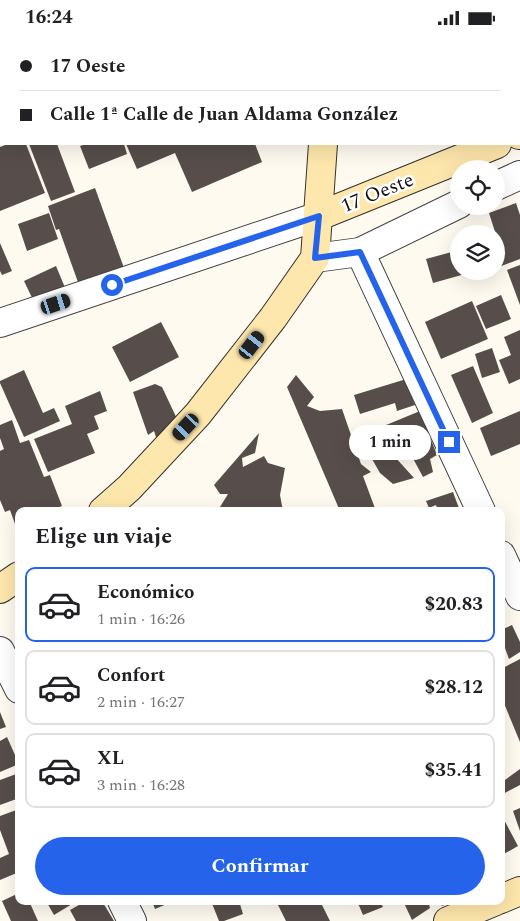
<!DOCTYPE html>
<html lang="es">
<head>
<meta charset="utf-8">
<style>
	body { margin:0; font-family:Spectral,serif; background:#f2f2f2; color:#202124; height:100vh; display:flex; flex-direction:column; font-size:19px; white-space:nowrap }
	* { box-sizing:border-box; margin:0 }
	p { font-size:16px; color:#757577 }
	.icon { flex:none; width:28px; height:28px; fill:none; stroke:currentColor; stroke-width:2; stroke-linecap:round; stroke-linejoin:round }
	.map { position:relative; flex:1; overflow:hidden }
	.details { position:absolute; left:15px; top:472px; width:490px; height:398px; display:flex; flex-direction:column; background:#fff; border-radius:10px; box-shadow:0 5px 20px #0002 }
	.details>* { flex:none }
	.top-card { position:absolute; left:0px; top:0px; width:520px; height:110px; box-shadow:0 5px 20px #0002; display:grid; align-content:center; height:110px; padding:0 20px; background:#fff }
	.buttons { position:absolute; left:450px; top:125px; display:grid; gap:10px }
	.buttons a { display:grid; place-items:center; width:55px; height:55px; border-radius:50%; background:#fff; box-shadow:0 5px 20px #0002; font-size:25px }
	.end { position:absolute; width:22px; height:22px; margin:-11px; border:6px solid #2563eb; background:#fff; box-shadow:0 0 0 2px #fff }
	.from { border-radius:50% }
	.bubble { position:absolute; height:35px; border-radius:18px; background:#fff; box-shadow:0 5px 20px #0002; font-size:16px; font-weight:700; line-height:35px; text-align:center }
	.car { position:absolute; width:15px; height:30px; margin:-15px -8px; border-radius:6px; box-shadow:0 0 4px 1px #0007; background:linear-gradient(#222 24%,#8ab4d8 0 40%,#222 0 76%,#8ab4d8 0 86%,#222 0) }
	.top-card b { display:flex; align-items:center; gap:18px; height:48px; font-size:19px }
	.top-card b+b { border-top:1px solid #e0e0e0 }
	.top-card i { width:12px; height:12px; background:#202124 }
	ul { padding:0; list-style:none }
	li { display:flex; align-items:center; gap:15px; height:75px; margin:0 10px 8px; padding:0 10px; border:2px solid #e0e0e0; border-radius:10px }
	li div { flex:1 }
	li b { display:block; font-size:19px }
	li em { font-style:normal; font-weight:700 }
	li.active { border-color:#2563eb }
	li>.icon { width:45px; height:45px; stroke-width:1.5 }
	h2 { padding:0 20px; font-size:22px; line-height:60px }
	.cta { display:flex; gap:10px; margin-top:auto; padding:10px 20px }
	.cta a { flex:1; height:58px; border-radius:30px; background:#2563eb; color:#fff; font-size:20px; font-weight:700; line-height:58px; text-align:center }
	.status { display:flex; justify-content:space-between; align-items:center; height:35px; padding:0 25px; background:#fff; direction:ltr }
	.status svg { height:14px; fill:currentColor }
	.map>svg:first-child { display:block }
	.building { fill:#574e4b }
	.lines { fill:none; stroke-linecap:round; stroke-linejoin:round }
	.street-casing { stroke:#424242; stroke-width:30 }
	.secondary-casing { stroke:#313131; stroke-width:30 }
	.street { stroke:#fff; stroke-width:28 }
	.secondary { stroke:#fee7ac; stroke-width:28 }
	.route { stroke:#2563eb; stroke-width:6 }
	.labels { text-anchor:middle; stroke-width:5; stroke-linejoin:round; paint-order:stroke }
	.street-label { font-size:20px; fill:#0f0f0f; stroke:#fff }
</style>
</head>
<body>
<div class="status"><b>16:24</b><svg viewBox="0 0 49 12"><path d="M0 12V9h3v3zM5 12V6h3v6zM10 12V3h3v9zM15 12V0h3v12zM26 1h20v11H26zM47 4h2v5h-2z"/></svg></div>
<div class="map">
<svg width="520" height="886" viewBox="0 0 520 886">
	<rect width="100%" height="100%" fill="#fffaf0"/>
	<g class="building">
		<path d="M 8,109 L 26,109 L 45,158 L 0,176 L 0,112 Z"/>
		<path d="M 29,109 L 57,109 L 75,157 L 51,166 Z"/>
		<path d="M 86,109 L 124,109 L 127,119 L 89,134 L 80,111 Z"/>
		<path d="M 126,109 L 255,109 L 262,127 L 192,157 L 175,118 L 137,134 Z"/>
		<path d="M 95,153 L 124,233 L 79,250 L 59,194 L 56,195 L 48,171 Z"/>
		<path d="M 516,168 L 520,180 L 520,224 L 496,233 L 496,200 L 489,178 Z"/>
		<path d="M 49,178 L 58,204 L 27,216 L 18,189 Z"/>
		<path d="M 0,208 L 12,236 L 2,240 L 0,236 Z"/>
		<path d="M 459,215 L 459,236 L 464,236 L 465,239 L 433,248 L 426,224 Z"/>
		<path d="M 520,230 L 520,270 L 507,235 Z"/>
		<path d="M 56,231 L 66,255 L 35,269 L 24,246 Z"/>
		<path d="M 501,260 L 511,284 L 486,294 L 476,271 Z"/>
		<path d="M 472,266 L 488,304 L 441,324 L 425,287 Z"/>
		<path d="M 161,287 L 179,322 L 130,347 L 112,312 Z"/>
		<path d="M 520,295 L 520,344 L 509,349 L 499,325 L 511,320 L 504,302 Z"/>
		<path d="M 492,313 L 500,337 L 482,343 L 475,319 Z"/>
		<path d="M 473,331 L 493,378 L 472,388 L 451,340 Z"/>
		<path d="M 24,335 L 43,378 L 54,373 L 60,386 L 24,402 L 0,348 L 0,346 Z"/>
		<path d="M 296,340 L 314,362 L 307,371 L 320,376 L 342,374 L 361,429 L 371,437 L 363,441 L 376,476 L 340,476 L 287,352 Z"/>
		<path d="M 413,342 L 421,368 L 397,376 L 395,368 L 360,379 L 354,360 Z"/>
		<path d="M 155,349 L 162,352 L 178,386 L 157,405 L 154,396 L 148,400 L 133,357 Z"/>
		<path d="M 100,356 L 107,376 L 94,381 L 99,394 L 87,399 L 95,418 L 48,437 L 34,404 L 72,389 L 65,371 Z"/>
		<path d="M 420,376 L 437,420 L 430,424 L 433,437 L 423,442 L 409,416 L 395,422 L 414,443 L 393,449 L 380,438 L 372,424 L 362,400 Z"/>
		<path d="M 520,376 L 520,409 L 491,421 L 480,393 Z"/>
		<path d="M 12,385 L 20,408 L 29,405 L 44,442 L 50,440 L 62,471 L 48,476 L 19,476 L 19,488 L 15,489 L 10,475 L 5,477 L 0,465 L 0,416 L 4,414 L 0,403 L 0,390 Z"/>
		<path d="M 259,398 L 255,418 L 242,423 L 243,432 L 264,421 L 268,428 L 285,433 L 280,460 L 283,476 L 258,476 L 257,474 L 247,476 L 228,476 L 220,472 L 228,459 L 220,459 L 214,450 Z"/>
		<path d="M 453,457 L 460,476 L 438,476 L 436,470 L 429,473 L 426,466 Z"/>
		<path d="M 512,590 L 520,607 L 520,617 L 509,624 L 501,602 L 501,595 Z"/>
		<path d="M 520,624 L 520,707 L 501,661 L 501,634 Z"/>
		<path d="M 0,677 L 6,692 L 0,694 Z"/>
		<path d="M 7,702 L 19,729 L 0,737 L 0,706 Z"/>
		<path d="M 520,734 L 520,750 L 501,760 L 501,748 Z"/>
		<path d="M 19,738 L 19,763 L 0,770 L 0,745 Z"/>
		<path d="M 520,773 L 520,796 L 513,776 Z"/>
		<path d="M 19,774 L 19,837 L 0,845 L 0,823 L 9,819 L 0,795 L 0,781 Z"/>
		<path d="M 501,779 L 518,811 L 502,820 L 501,819 Z"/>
		<path d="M 19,858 L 19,866 L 29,866 L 38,886 L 11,886 L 2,866 Z"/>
		<path d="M 46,866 L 77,866 L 54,880 Z"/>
		<path d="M 86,866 L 102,866 L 114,886 L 76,886 L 70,875 Z"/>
		<path d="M 152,866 L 174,866 L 155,874 Z"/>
		<path d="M 211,866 L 239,866 L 243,879 L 224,886 L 219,886 Z"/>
		<path d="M 281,866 L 320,866 L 330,886 L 286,886 L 277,868 Z"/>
		<path d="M 357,866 L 380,866 L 383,872 L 363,880 Z"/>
		<path d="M 403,866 L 428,866 L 430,873 L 412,885 Z"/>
		<path d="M 440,866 L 453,866 L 442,871 Z"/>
	</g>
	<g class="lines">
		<defs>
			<g id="street">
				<path d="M 496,151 L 520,140"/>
				<path d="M 360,217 L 481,476"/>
				<path d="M 315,223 L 360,217 L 459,169"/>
				<path d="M 0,288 L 319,181"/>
				<path d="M 501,520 L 520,561"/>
				<path d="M 0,616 L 19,654"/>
				<path d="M 122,866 L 132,886"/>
			</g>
			<g id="secondary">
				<path d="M 323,0 L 323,1"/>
				<path d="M 492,0 L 493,1"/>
				<path d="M 519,26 L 520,28"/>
				<path d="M 519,100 L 520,99"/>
				<path d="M 319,181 L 497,109"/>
				<path d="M 103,476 L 129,453 L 198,379 L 273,283 L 315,223 L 323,109"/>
				<path d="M 0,554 L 19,541"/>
				<path d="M 501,864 L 520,856"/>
				<path d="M 448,886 L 496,866"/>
			</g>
		</defs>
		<use href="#street" class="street-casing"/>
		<use href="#secondary" class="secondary-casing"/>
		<use href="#street" class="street"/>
		<use href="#secondary" class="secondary"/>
	</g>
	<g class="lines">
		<path class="route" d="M 112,250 L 319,181 L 315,223 L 360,217 L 449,407"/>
	</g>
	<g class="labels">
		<g class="street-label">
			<text transform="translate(377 157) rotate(-22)" y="7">17 Oeste</text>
		</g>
	</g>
</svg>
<div class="buttons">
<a><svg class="icon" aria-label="locate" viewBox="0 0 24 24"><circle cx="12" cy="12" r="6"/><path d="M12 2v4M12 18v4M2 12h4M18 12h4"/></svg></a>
<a><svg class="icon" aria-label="layers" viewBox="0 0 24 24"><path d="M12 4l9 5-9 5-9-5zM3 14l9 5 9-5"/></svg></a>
</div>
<i class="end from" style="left:112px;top:250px"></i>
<i class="end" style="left:449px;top:407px"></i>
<div class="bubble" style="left:349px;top:390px;width:82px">1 min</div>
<i class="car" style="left:56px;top:269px;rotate:72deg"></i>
<i class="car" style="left:252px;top:310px;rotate:38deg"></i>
<i class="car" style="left:186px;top:392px;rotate:223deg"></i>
<div class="top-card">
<b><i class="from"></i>17 Oeste</b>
<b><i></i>Calle 1ª Calle de Juan Aldama González</b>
</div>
<section class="details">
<h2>Elige un viaje</h2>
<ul>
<li class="active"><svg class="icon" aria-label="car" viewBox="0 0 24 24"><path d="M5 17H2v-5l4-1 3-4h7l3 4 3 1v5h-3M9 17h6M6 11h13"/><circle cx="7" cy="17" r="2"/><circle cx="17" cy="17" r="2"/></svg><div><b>Económico</b><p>1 min · 16:26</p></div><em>$20.83</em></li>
<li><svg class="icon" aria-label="car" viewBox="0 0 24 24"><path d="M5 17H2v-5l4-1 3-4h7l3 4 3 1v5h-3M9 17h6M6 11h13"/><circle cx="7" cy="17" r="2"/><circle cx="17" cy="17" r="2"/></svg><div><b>Confort</b><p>2 min · 16:27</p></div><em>$28.12</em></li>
<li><svg class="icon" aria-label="car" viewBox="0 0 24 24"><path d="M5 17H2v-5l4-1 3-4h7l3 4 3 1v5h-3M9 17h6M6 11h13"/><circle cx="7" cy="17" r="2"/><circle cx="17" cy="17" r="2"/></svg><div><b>XL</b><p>3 min · 16:28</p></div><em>$35.41</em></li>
</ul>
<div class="cta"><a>Confirmar</a></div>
</section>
</div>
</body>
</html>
